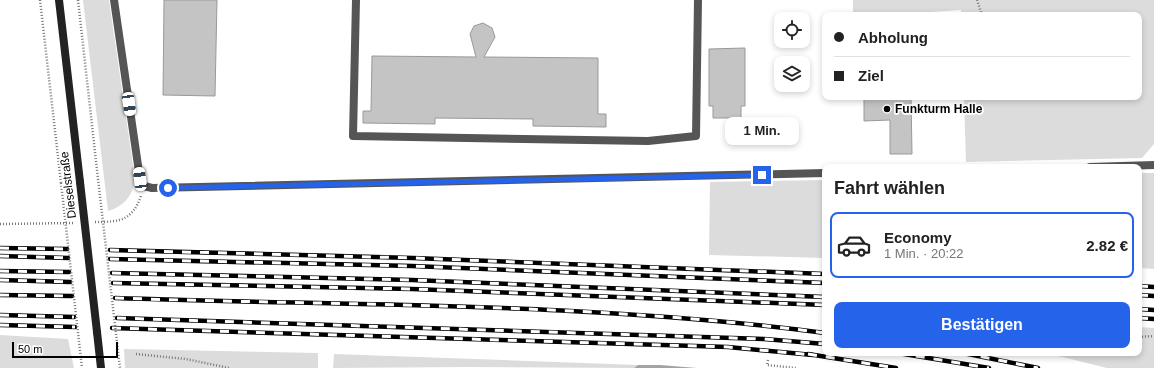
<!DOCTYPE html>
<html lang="de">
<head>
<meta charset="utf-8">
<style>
	body { margin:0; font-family:Arial,sans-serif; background:#f6f6f6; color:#222; height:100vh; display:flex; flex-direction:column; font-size:15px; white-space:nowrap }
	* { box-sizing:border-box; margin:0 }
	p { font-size:13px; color:#767676 }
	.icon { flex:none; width:22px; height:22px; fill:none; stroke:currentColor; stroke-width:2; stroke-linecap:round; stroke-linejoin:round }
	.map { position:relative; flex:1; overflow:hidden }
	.sheet { position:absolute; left:822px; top:164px; width:320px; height:192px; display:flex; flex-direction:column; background:#fff; border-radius:8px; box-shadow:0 2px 6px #0003 }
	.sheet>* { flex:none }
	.top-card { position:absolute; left:822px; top:12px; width:320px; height:88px; border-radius:8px; box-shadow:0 2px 6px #0003; display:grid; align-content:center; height:88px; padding:0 12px; background:#fff }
	.controls { position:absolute; left:774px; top:12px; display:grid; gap:8px }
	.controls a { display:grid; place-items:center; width:36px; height:36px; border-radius:8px; background:#fff; box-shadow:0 2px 6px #0003; font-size:20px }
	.scale { position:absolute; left:12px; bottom:10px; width:106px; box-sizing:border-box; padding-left:4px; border:2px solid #000; border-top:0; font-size:11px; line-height:14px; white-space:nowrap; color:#000; -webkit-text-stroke:3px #fff; paint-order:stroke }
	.end { position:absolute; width:18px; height:18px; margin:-9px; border:5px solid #2563eb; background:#fff; box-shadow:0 0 0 2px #fff }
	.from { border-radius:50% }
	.bubble { position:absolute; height:28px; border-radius:8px; background:#fff; box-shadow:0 2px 6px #0003; font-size:13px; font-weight:700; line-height:28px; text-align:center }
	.car { position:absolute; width:12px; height:24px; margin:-12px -6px; border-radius:5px; box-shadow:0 0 3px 1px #0007; background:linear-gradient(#fff 24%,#345 0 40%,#fff 0 76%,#345 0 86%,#fff 0) }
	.top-card b { display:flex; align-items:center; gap:14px; height:38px; font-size:15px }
	.top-card b+b { border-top:1px solid #e0e0e0 }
	.top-card i { width:10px; height:10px; background:#222 }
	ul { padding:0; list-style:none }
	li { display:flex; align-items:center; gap:12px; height:66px; margin:0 8px 6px; padding:0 4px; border:2px solid transparent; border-radius:8px }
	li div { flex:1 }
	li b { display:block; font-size:15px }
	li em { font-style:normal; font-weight:700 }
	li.current { border-color:#2563eb }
	li>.icon { width:36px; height:36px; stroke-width:1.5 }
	h2 { padding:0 12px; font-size:18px; line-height:48px }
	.cta { display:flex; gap:8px; margin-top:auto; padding:8px 12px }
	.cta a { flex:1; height:46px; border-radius:8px; background:#2563eb; color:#fff; font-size:16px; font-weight:700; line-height:46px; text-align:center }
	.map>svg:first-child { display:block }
	.green { fill:#dcdcdc }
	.water { fill:#a3a3a3 }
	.building { fill:#c4c4c4; stroke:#999 }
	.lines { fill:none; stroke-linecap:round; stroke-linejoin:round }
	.path { stroke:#777; stroke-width:2.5; stroke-dasharray:1 2; stroke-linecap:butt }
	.lane { stroke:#555; stroke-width:8 }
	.secondary { stroke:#222; stroke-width:8 }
	.rail-casing { stroke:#000; stroke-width:4.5 }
	.rail { stroke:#fff; stroke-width:3; stroke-dasharray:9; stroke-linecap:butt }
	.path-bridge { stroke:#777; stroke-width:2.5; stroke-dasharray:1 2; stroke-linecap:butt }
	.secondary-bridge { stroke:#222; stroke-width:8 }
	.route { stroke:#2563eb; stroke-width:5 }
	.poi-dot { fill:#000; stroke:#fff; stroke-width:1.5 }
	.labels { text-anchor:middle; stroke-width:3.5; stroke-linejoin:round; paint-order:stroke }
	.poi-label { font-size:12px; font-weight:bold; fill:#000; stroke:#fff; text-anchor:start }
	.street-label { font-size:12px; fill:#000; stroke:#fff }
</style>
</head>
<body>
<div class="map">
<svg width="1154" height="368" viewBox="0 0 1154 368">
	<rect width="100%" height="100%" fill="#fff"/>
	<g class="green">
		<path d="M 83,0 L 109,0 L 135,179 C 133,196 124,206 108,211 Z"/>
		<path d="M 853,0 L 1154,0 L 1154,144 L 1142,158 L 966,162 L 964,97 L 1139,97 L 1139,15 L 961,15 L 961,10 L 885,15 L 853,15 Z"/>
		<path d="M 1139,173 L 1154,173 L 1154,269 L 1139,268 Z"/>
		<path d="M 825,180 L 825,258 L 709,255 L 710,182 Z"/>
		<path d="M 1139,327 L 1154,328 L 1154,368 L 1107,368 L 1046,353 L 1139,353 Z"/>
		<path d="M 0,335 L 68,339 L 74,368 L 0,368 Z"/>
		<path d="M 124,349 L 318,353 L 318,368 L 125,368 Z"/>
		<path d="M 334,354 L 638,365 L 634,368 L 468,367 L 333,368 Z"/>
	</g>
	<path class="water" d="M 638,365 L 660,365 L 697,368 L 634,368 Z"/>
	<g class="building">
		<path d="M 164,0 L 217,0 L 215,96 L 163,95 Z"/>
		<path d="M 483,23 L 492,28 L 495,37 L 484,57 L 598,58 L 598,114 L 606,114 L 606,127 L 533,126 L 533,119 L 435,118 L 435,124 L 363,123 L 363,111 L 371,111 L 372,56 L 476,57 L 470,34 L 474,26 Z"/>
		<path d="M 745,48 L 745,106 L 741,106 L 741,118 L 713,118 L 713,106 L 709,106 L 709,49 Z"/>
		<path d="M 864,97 L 911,97 L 912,154 L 890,154 L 890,120 L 864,121 Z"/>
	</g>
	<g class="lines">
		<g class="path">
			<path d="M 40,0 L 61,183"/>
			<path d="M 78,0 L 98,179"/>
			<path d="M 977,0 L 982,15"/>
			<path d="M 95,222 C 119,222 132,221 141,196"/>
			<path d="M 0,224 L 74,223"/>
			<path d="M 1139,337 L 1154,336"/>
			<path d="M 136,354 L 186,359 L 229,368"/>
			<path d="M 768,360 L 767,365 L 796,368"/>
		</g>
		<g class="lane">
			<path d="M 114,0 L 140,179 L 144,186 L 152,188 L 825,173"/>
			<path d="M 356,0 L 353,136 L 648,141 L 696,136 L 698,0"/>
			<path d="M 1090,167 L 1154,165"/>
		</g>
		<g class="secondary">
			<path d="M 59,0 L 80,182"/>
			<path d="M 97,332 L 101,368"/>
		</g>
		<defs>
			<g id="rail">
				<path d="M 0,248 L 67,249"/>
				<path d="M 110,250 L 413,258 L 825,274"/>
				<path d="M 0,256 L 68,258"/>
				<path d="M 110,259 L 412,266 L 825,283"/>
				<path d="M 0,271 L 69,272"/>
				<path d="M 112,273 L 412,280 L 825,297"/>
				<path d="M 0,280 L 70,282"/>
				<path d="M 113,283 L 412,289 L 825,305"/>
				<path d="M 1139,286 L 1154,287"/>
				<path d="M 0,295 L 72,296"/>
				<path d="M 1139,295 L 1154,296"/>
				<path d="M 115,298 C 352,306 590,302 825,333"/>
				<path d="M 1139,309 L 1154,310"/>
				<path d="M 0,315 L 74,317"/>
				<path d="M 117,318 L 764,339 L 825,344"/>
				<path d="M 1139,318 L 1154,319"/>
				<path d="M 0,325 L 75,327"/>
				<path d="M 112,328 L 728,347 L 813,355"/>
				<path d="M 898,353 L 989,368"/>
				<path d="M 963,353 L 1038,368"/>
				<path d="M 808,354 L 896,368"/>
			</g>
		</defs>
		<use href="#rail" class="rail-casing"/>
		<use href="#rail" class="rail"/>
		<g class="path-bridge">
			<path d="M 98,179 L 120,368"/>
			<path d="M 61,183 L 82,368"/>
		</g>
		<path class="secondary-bridge" d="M 80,182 L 97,332"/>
	</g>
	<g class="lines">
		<path class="route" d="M 168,188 L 762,175"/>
	</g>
	<circle class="poi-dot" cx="887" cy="109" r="4"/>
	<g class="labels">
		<g class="poi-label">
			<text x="895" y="113">Funkturm Halle</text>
		</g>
		<g class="street-label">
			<text transform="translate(68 185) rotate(-97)" y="4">Dieselstraße</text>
		</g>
	</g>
</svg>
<div class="controls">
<a><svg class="icon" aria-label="locate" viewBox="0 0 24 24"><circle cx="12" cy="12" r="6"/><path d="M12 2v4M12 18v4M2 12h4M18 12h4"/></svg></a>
<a><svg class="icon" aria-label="layers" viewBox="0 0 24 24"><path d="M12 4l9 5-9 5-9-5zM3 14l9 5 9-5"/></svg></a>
</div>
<div class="scale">50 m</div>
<i class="end from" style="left:168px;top:188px"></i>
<i class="end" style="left:762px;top:175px"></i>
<div class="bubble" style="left:725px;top:117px;width:74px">1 Min.</div>
<i class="car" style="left:129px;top:104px;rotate:172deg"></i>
<i class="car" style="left:140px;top:179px;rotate:352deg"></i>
<div class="top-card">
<b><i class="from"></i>Abholung</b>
<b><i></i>Ziel</b>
</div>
<section class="sheet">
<h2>Fahrt wählen</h2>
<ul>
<li class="current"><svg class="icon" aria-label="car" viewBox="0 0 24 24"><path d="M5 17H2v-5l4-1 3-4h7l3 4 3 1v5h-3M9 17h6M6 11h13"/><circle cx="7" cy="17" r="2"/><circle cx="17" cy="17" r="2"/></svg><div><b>Economy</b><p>1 Min. · 20:22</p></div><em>2.82 €</em></li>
</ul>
<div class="cta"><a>Bestätigen</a></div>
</section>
</div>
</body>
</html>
